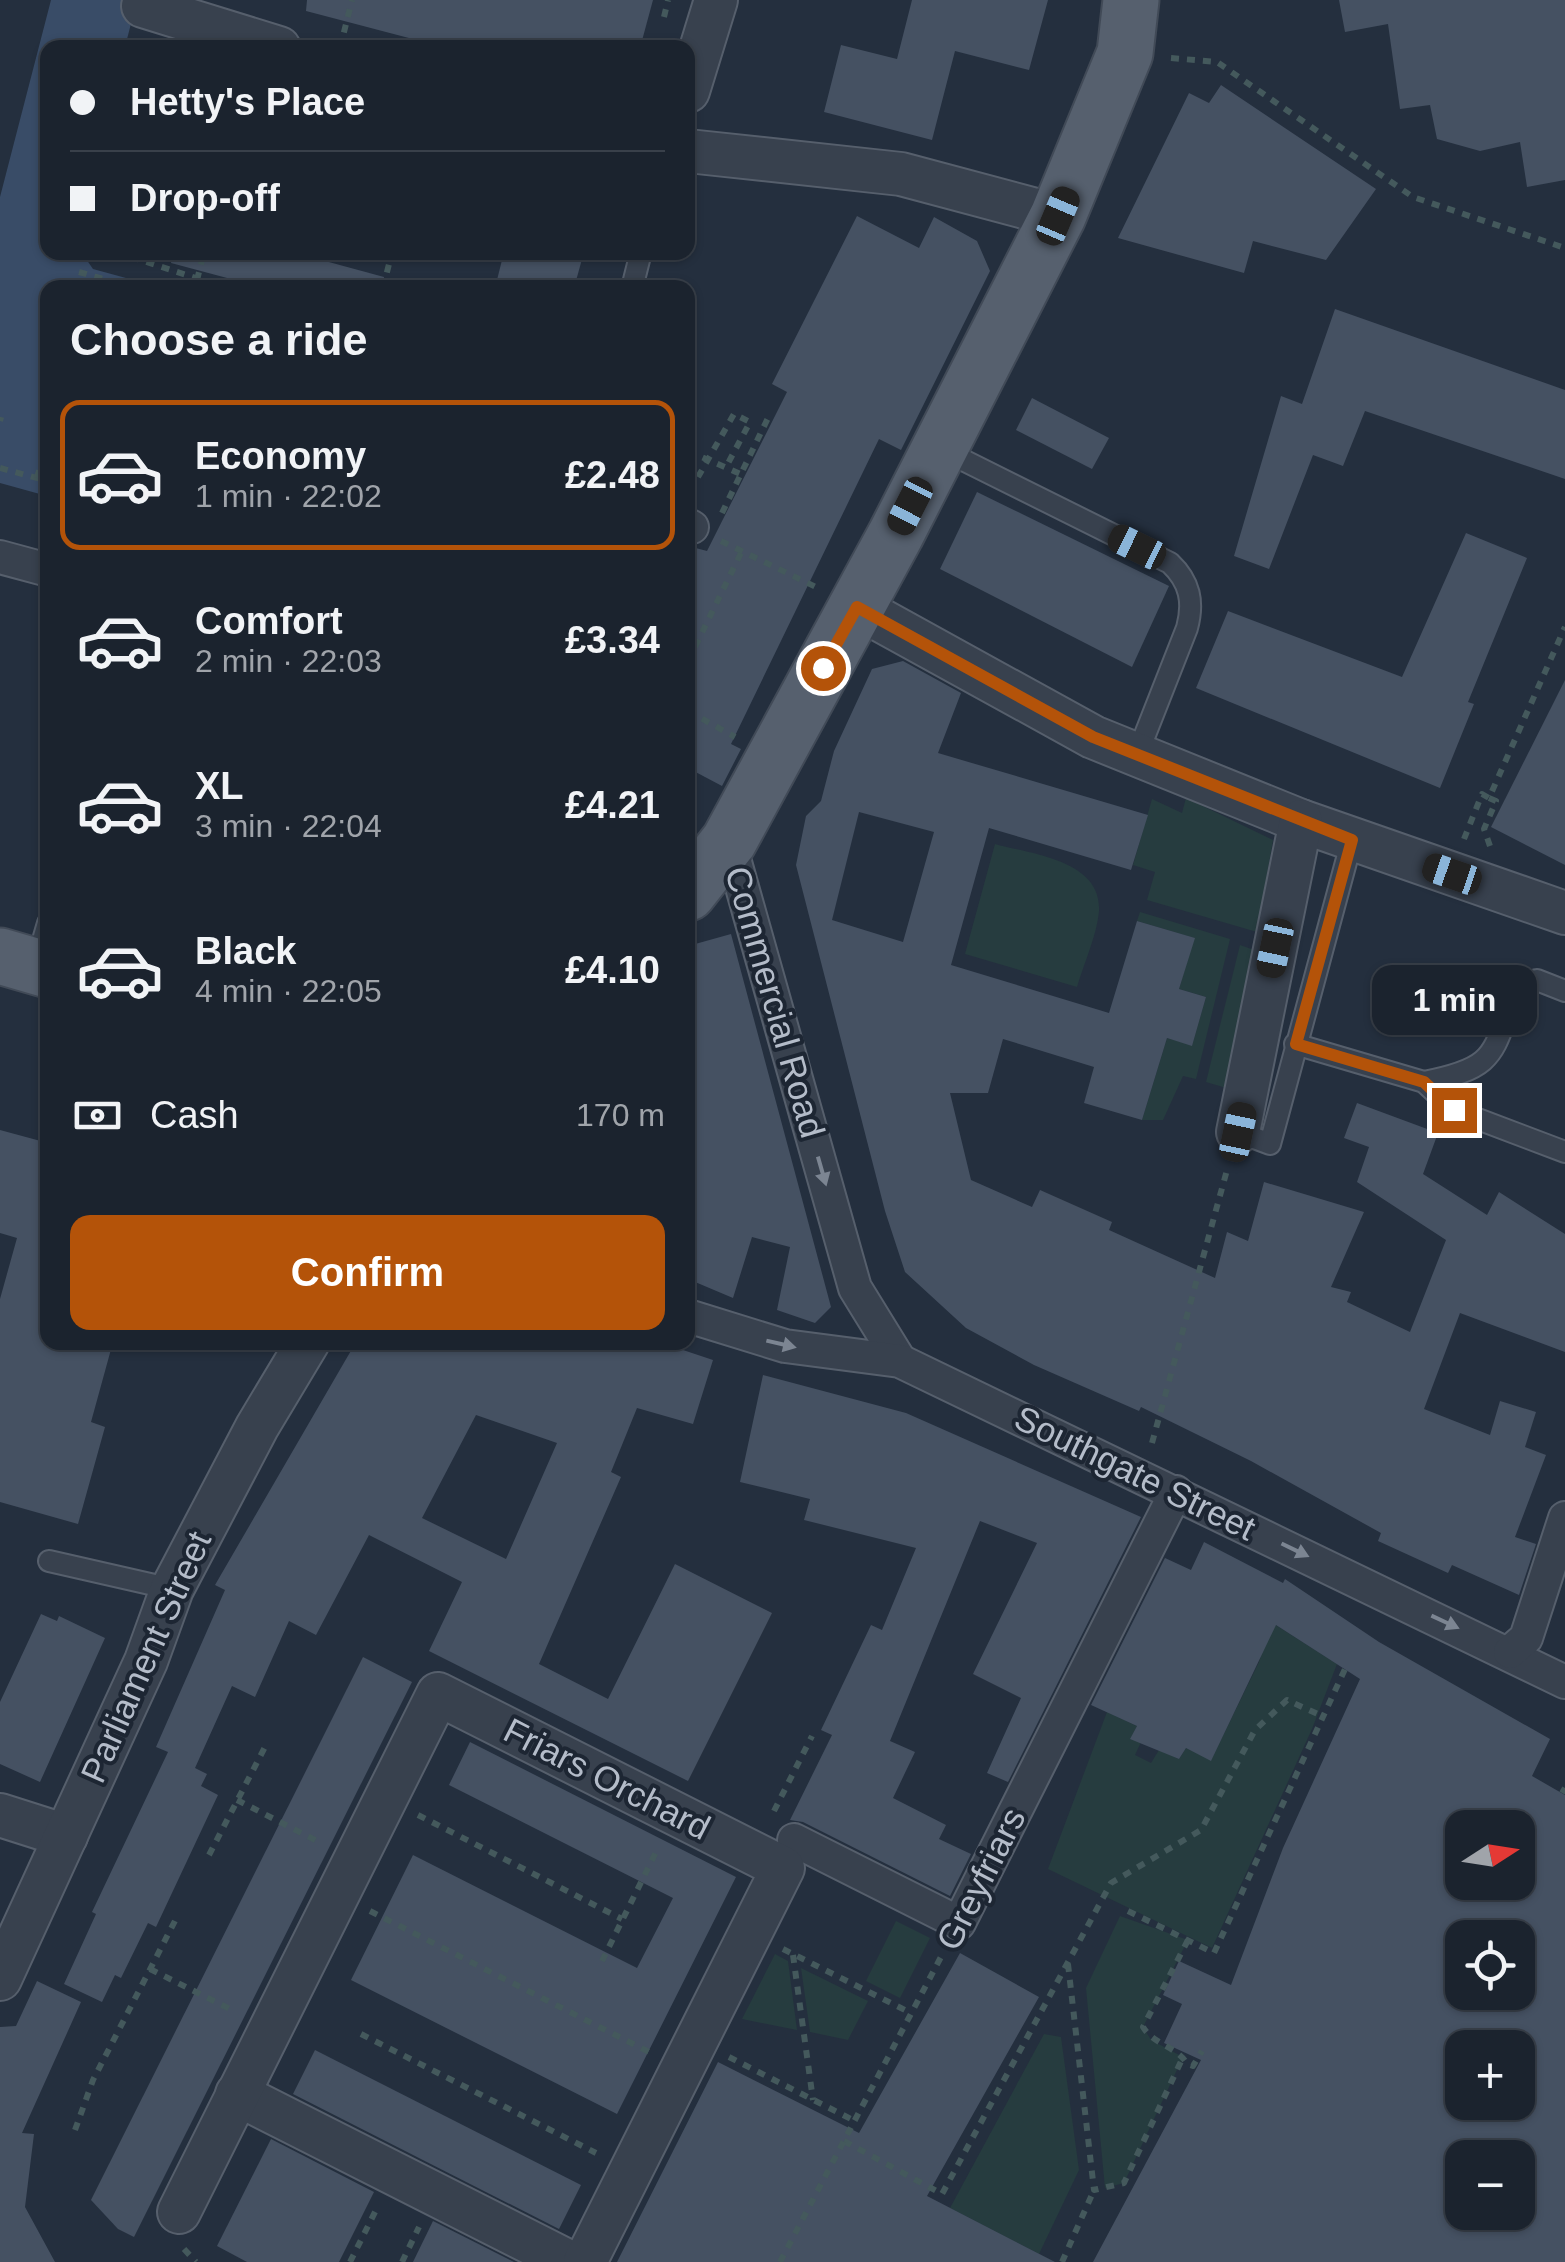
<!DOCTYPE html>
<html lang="en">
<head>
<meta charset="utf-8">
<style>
	body { margin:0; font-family:Helvetica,sans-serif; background:#242b36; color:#f1f3f6; height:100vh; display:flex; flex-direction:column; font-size:38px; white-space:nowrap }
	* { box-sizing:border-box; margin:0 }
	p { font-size:32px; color:#a0a4aa }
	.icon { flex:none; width:55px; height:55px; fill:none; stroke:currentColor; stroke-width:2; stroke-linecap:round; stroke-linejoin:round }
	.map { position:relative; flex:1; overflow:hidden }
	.sheet { position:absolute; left:40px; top:280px; width:655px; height:1070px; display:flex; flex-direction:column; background:#1b232e; border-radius:20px; box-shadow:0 2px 8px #0004,0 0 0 2px #39404a }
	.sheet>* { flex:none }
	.guide { position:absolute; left:40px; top:40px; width:655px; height:220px; border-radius:20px; box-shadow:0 2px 8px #0004,0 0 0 2px #39404a; display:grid; align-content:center; height:220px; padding:0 30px; background:#1b232e }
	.needle { width:65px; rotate:78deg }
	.fabs { position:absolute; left:1445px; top:1810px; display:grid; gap:20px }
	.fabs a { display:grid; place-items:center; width:90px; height:90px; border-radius:20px; background:#1b232e; box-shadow:0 2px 8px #0004,0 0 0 2px #39404a; font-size:50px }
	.end { position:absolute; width:45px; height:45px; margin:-22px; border:12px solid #b45309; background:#fff; box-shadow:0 0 0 5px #fff }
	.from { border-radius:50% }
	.bubble { position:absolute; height:70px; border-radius:20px; background:#1b232e; box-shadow:0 2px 8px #0004,0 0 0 2px #39404a; font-size:32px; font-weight:800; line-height:70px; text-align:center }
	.car { position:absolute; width:30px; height:60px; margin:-30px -15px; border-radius:12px; box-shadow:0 0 8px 2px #0007; background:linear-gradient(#222 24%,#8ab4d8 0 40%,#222 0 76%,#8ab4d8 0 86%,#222 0) }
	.guide b { display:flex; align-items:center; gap:35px; height:95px; font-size:38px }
	.guide b+b { border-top:2px solid #39404a }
	.guide i { width:25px; height:25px; background:#f1f3f6 }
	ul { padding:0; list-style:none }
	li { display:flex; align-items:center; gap:30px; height:150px; margin:0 20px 15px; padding:0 10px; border:5px solid transparent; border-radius:20px }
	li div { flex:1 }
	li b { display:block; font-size:38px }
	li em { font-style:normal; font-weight:800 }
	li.selected { border-color:#b45309 }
	li>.icon { width:90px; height:90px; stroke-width:1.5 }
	h2 { padding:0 30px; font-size:45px; line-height:120px }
	.pay { display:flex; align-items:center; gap:25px; height:110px; padding:0 30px; font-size:38px }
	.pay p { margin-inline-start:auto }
	.primary-button { display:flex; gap:20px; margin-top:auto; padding:20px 30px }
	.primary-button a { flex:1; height:115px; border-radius:20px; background:#b45309; color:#fff; font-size:40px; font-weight:800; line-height:115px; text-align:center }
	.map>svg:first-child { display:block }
	.green { fill:#263c3f }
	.water { fill:#394c67 }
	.building { fill:#455162; fill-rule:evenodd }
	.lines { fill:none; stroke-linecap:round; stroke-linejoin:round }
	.service-casing { stroke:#565f6c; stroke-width:24 }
	.pedestrian-casing { stroke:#565f6c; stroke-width:36 }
	.minor-casing { stroke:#565f6c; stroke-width:46 }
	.primary-casing { stroke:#414a57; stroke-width:59 }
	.path { stroke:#44595c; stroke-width:6; stroke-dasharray:8 8; stroke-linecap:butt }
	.service { stroke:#38414e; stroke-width:20 }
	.pedestrian { stroke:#38414e; stroke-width:32 }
	.minor { stroke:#38414e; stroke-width:42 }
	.primary { stroke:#56606e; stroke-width:55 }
	.oneway { fill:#7c8592 }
	.route { stroke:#b45309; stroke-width:12 }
	.labels { text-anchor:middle; stroke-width:8; stroke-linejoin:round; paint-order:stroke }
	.street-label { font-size:35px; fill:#b4bcc9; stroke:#1d2633 }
</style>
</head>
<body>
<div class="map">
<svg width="1565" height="2262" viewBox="0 0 1565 2262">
	<rect width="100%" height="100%" fill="#242f3e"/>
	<g class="green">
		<path d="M 1186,798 L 1273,840 L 1257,932 L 1147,900 L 1155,872 L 1133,865 L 1152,799 L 1182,813 Z"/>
		<path d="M 995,844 C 1030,854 1102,860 1099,911 C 1097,935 1084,963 1077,987 L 965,954 Z"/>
		<path d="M 1140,912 L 1230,939 L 1196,1079 L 1183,1076 L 1163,1120 L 1142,1120 L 1167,1038 L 1192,1045 L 1206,997 L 1179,989 L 1194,938 L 1137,921 Z"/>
		<path d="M 1240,945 L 1257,951 L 1233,1090 L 1206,1082 Z"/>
		<path d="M 1271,1622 L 1337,1664 L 1312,1729 L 1212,1948 L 1048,1869 L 1107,1712 L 1137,1726 L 1131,1738 L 1141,1742 L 1135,1755 L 1151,1763 L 1159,1750 L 1179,1759 L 1186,1748 L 1211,1760 L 1259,1662 Z"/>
		<path d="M 1120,1916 L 1188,1940 L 1143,2027 L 1151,2040 L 1183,2057 L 1124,2183 L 1105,2188 L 1086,1988 Z"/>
		<path d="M 896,1921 L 930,1938 L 900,1998 L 866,1981 Z"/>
		<path d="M 775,1954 L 788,1961 L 797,2030 L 742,2019 Z"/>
		<path d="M 801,1968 L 868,2001 L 848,2040 L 810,2032 Z"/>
		<path d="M 1044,2034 L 1061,2037 L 1079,2170 L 1039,2254 L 950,2208 Z"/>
	</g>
	<path class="water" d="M 51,0 L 137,0 L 125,47 L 48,48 L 48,252 L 82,253 L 93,269 L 159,287 L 48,288 L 47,496 L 0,483 L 0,197 Z"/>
	<g class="building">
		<path d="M 307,0 L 653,0 L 640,48 L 447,48 L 306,11 Z"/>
		<path d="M 912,0 L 1048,0 L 1029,70 L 955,51 L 932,140 L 824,112 L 841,45 L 897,59 Z"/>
		<path d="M 1339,0 L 1565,0 L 1565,180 L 1527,187 L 1520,142 L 1480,151 L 1437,139 L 1430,105 L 1400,109 L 1388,24 L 1345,32 Z"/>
		<path d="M 1221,85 L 1376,189 L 1326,260 L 1253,241 L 1244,273 L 1118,238 L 1189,93 L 1209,103 Z"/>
		<path d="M 857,216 L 919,248 L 934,217 L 977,241 L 990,271 L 901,450 L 879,439 L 731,744 L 741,749 L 722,786 L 688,768 L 688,546 L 707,551 L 787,392 L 772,384 Z"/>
		<path d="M 173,252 L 292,252 L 384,277 L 383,288 L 264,288 L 171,263 Z"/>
		<path d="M 504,252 L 584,252 L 574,288 L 495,288 Z"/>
		<path d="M 1335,309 L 1565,390 L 1565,479 L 1365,411 L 1343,466 L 1313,455 L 1269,569 L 1234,556 L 1281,396 L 1302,404 Z"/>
		<path d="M 1032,398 L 1109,438 L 1092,469 L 1016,430 Z"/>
		<path d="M 977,492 L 1169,586 L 1132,667 L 940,569 Z"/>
		<path d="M 1466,533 L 1527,558 L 1468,702 L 1474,704 L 1440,788 L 1196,688 L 1228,611 L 1402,677 Z"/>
		<path d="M 903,661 L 961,693 L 938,753 L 1148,815 L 1131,870 L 989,828 L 951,965 L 1109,1013 L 1137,921 L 1195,938 L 1179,989 L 1206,997 L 1192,1046 L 1167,1038 L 1142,1120 L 1084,1103 L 1094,1067 L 1003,1039 L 988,1093 L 950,1093 L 971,1180 L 1032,1207 L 1040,1190 L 1112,1222 L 1109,1230 L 1215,1278 L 1227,1232 L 1248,1241 L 1264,1182 L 1364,1212 L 1331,1287 L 1351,1292 L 1347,1302 L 1410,1332 L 1446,1240 L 1357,1182 L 1369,1147 L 1344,1138 L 1357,1103 L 1438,1133 L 1423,1174 L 1487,1215 L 1499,1192 L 1565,1234 L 1565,1352 L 1460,1313 L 1424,1409 L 1490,1435 L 1500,1401 L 1536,1412 L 1525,1447 L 1546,1455 L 1515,1537 L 1536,1544 L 1519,1595 L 1452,1565 L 1448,1573 L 1378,1541 L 1381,1533 L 1251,1461 L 1141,1407 L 1139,1411 L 1034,1365 L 966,1328 L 905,1272 L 885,1211 L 796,865 L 806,816 L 821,801 L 834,751 L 872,669 ZM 859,812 L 934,832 L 903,942 L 832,920 Z"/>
		<path d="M 1565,680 L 1565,865 L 1491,827 Z"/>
		<path d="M 731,934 L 831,1307 L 815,1323 L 777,1310 L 790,1247 L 752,1237 L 733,1298 L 688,1279 L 688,946 Z"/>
		<path d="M 0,1130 L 48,1143 L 48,1342 L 113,1342 L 91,1422 L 105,1427 L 78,1524 L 0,1502 L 0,1299 L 17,1238 L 0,1233 Z"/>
		<path d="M 356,1342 L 659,1342 L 713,1360 L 693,1424 L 637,1408 L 611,1472 L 621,1477 L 539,1664 L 608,1699 L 675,1564 L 772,1613 L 688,1781 L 429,1651 L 462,1582 L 369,1535 L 316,1635 L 289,1621 L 255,1697 L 232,1686 L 195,1768 L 207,1774 L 201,1786 L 218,1795 L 156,1927 L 148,1923 L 121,1978 L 115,1975 L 102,2002 L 64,1984 L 96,1914 L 92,1912 L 168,1752 L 156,1747 L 225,1590 L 215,1585 ZM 476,1415 L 557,1443 L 506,1559 L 422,1518 Z"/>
		<path d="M 763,1375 L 906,1413 L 1141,1517 L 1008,1782 L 987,1773 L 1021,1698 L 973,1674 L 1037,1543 L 980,1521 L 890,1741 L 915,1752 L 893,1798 L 946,1825 L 939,1839 L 971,1854 L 950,1896 L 803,1822 L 790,1820 L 832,1735 L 821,1730 L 871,1625 L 882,1630 L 916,1548 L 804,1520 L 810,1499 L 740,1482 Z"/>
		<path d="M 1204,1542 L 1283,1583 L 1285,1579 L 1379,1642 L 1550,1739 L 1532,1776 L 1565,1795 L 1565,2262 L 1093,2262 L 1201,2060 L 1164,2043 L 1182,2004 L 1163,1995 L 1179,1961 L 1231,1985 L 1283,1848 L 1360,1679 L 1276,1625 L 1211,1761 L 1186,1748 L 1179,1759 L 1130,1739 L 1137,1726 L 1091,1705 L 1165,1558 L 1191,1570 ZM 1462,1828 L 1518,1828 L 1518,1882 L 1462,1882 ZM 1462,1938 L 1518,1938 L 1518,1992 L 1462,1992 ZM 1462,2048 L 1518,2048 L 1518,2102 L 1462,2102 ZM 1462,2158 L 1518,2158 L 1518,2212 L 1462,2212 Z"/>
		<path d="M 41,1614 L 57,1621 L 59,1616 L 105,1638 L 40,1782 L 0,1764 L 0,1702 Z"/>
		<path d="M 363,1657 L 412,1682 L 134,2237 L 118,2229 L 91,2200 Z"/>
		<path d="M 470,1742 L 736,1877 L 617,2114 L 351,1980 L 413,1855 L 637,1968 L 673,1898 L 449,1785 Z"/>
		<path d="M 960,1953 L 1039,1997 L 927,2196 L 1055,2262 L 617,2262 L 718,2062 L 859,2133 Z"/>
		<path d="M 37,1981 L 81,2002 L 22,2133 L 34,2134 L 25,2207 L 55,2262 L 0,2262 L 0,2027 L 16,2026 Z"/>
		<path d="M 315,2050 L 581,2185 L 559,2229 L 293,2094 Z"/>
		<path d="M 271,2139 L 374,2192 L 339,2262 L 247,2262 L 217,2246 Z"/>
		<path d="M 433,2221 L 514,2262 L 413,2262 Z"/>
	</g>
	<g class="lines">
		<defs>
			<g id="service">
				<path d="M 632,288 L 641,252"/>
				<path d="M 941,449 L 1170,563 C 1190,582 1194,602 1187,628 L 1137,755"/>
				<path d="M 36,964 L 48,923"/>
				<path d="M 1295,1044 L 1424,1082 L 1454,1110 L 1565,1152"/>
				<path d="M 1424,1082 C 1502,1067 1490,1052 1519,986 L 1537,980 L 1565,991"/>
				<path d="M 1238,1132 L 1270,1144 L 1352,840"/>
				<path d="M 49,1561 L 172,1589"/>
			</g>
			<g id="pedestrian">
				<path d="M 688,525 L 692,527"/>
				<path d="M 0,557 L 48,570"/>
				<path d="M 729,841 L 855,1288 L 900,1361"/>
				<path d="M 688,1316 L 785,1346 L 900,1361 L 1565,1682"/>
				<path d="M 1510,1652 L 1526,1638 L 1565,1518"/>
				<path d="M 794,1840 L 959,1923 L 1176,1492"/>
			</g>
			<g id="minor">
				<path d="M 143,6 L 279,48"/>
				<path d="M 688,91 L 716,0"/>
				<path d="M 688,151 L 901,174 L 1058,216"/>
				<path d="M 857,607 L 1093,737 L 1301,821 L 1565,913"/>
				<path d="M 1238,1132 L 1301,821"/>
				<path d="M 0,1815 L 66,1836"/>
				<path d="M 0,1979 L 146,1661 L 172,1589 L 257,1427 L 308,1342"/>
				<path d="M 237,2094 L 569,2262"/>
				<path d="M 179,2212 L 438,1694 L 783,1868 L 585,2262"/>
			</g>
			<g id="primary">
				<path d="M 688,893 L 729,841 L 896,534 L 1058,216 L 1125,53 L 1131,0"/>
				<path d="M 0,956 L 48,970"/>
			</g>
		</defs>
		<use href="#service" class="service-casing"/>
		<use href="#pedestrian" class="pedestrian-casing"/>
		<use href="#minor" class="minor-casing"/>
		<use href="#primary" class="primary-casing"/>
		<g class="path">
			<path d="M 664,17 L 668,0"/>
			<path d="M 340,48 L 352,0"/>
			<path d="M 1171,58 L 1217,62 L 1413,197 L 1565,248"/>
			<path d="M 116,252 L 226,288"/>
			<path d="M 79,272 L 134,288"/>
			<path d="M 197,280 L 204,252"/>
			<path d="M 383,288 L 392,252"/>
			<path d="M 0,421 L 1,417"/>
			<path d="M 688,451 L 745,476"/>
			<path d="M 0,468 L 48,481"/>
			<path d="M 37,478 L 48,437"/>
			<path d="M 690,491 L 734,414 L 750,422 L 726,467"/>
			<path d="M 722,513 L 768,418"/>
			<path d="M 721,541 L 818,588"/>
			<path d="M 688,661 L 742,551"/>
			<path d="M 688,711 L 735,737"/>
			<path d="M 1489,798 L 1496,801 L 1484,829 L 1490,846"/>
			<path d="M 1464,839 L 1482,794 L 1489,798 L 1565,627"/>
			<path d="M 1152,1443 L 1227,1170"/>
			<path d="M 1562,1793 L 1565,1788"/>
			<path d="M 237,1800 L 321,1843"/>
			<path d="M 774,1811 L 812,1736"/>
			<path d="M 418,1815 L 622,1919"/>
			<path d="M 209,1855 L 265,1747"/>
			<path d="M 370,1911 L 649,2052"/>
			<path d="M 1128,1911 L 1214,1953 L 1345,1669"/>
			<path d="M 1188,1940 L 1143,2027 C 1154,2045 1178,2047 1187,2064 L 1193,2066 L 1202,2051"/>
			<path d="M 783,1949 L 911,2013"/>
			<path d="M 793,1955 L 813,2100"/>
			<path d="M 602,1961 L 657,1850"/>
			<path d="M 1068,1964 L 1094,2190 L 1124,2183 L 1183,2057"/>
			<path d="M 150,1969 L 234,2011"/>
			<path d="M 361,2034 L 596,2153"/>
			<path d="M 729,2057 L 855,2121"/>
			<path d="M 75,2130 L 93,2080 L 178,1915"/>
			<path d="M 844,2141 L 942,2194 L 1111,1883 L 1201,1830 L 1255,1730 L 1287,1700 L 1322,1716"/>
			<path d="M 184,2249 L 196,2262"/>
			<path d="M 350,2262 L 378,2206"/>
			<path d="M 402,2262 L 419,2227"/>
			<path d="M 780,2262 L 942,1955"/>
			<path d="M 1062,2262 L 1094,2190"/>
		</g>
		<use href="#service" class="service"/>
		<use href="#pedestrian" class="pedestrian"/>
		<use href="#minor" class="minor"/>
		<use href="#primary" class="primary"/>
	</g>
	<defs><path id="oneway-solid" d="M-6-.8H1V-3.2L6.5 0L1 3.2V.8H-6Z" transform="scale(2.5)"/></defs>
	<g class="oneway">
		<use href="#oneway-solid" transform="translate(822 1171) rotate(74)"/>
		<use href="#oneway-solid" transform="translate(781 1344) rotate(13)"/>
		<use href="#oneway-solid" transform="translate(1295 1550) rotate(26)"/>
		<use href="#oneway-solid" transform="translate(1445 1622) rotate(25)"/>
	</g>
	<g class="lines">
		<path class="route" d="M 823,668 L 857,607 L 1093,737 L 1352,840 L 1296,1044 L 1424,1082 L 1454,1110"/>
	</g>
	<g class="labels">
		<g class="street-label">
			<text transform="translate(775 1002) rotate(74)" y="12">Commercial Road</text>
			<text transform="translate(1135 1473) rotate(26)" y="12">Southgate Street</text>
			<text transform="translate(146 1657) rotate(-66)" y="12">Parliament Street</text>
			<text transform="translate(607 1779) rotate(27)" y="12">Friars Orchard</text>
			<text transform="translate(981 1879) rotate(-63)" y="12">Greyfriars</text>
		</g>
	</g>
</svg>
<div class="fabs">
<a><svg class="needle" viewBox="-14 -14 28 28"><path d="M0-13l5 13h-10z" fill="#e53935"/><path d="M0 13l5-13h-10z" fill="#a0a4aa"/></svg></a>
<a><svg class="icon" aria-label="locate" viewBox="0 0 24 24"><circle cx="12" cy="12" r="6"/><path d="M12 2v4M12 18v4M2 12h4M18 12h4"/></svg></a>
<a>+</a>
<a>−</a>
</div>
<i class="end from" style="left:823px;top:668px"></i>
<i class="end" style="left:1454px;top:1110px"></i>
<div class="bubble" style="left:1372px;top:965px;width:165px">1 min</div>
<i class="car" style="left:1058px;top:216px;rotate:23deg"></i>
<i class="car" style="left:910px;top:506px;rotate:207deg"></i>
<i class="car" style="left:1137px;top:547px;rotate:296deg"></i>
<i class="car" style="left:1452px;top:874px;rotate:289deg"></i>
<i class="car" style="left:1275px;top:948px;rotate:192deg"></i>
<i class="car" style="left:1238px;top:1132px;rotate:12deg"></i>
<div class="guide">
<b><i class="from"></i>Hetty's Place</b>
<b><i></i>Drop-off</b>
</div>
<section class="sheet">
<h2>Choose a ride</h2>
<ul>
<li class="selected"><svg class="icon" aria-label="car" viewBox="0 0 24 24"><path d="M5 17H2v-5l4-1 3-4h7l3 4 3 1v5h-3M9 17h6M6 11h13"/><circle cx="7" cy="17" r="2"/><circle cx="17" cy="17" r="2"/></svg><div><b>Economy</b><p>1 min · 22:02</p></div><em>£2.48</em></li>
<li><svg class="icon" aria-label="car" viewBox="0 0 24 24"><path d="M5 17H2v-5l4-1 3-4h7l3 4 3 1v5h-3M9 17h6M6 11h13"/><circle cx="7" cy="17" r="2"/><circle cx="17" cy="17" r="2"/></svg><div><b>Comfort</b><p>2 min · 22:03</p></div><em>£3.34</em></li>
<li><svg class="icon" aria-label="car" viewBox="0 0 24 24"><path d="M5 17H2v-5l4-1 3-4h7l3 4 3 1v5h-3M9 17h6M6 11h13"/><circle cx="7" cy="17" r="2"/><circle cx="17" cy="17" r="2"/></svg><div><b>XL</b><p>3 min · 22:04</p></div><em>£4.21</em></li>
<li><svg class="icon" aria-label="car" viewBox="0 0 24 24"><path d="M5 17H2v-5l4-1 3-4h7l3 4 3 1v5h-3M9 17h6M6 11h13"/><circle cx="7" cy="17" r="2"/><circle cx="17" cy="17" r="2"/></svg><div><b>Black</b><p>4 min · 22:05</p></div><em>£4.10</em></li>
</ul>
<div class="pay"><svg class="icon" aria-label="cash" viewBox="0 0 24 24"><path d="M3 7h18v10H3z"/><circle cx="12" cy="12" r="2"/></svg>Cash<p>170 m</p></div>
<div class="primary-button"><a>Confirm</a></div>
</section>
</div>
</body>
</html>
